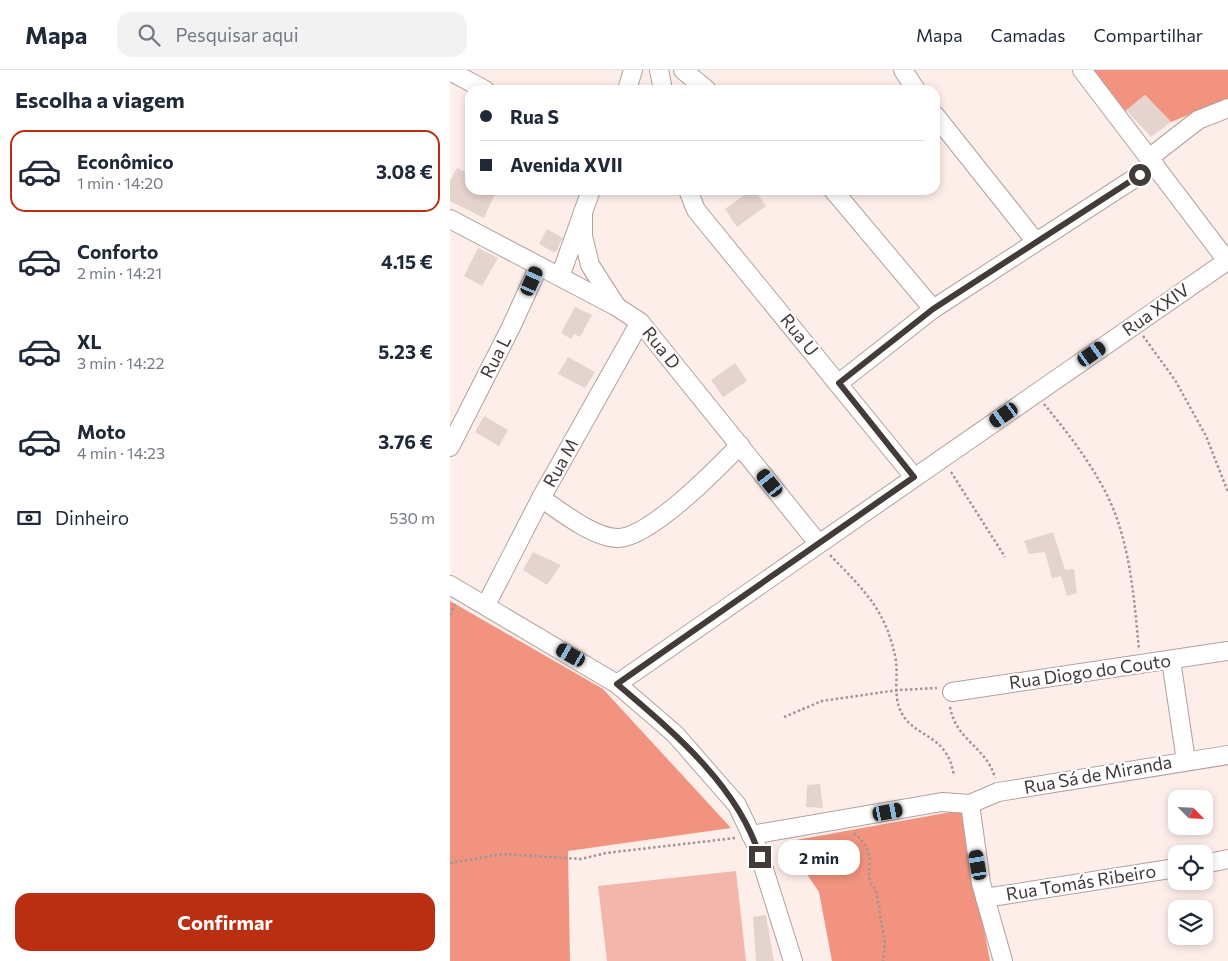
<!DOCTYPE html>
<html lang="pt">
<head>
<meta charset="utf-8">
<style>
	body { margin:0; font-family:Commissioner,sans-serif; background:#f2f2f3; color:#1f2937; height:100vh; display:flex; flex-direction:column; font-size:19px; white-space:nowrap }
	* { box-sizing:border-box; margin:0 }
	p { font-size:16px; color:#747a83 }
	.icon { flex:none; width:28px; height:28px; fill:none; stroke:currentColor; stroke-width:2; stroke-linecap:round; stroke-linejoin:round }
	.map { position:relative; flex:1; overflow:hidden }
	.panel { display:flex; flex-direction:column; background:#fff; width:450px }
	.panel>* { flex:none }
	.guide { position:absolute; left:15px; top:15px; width:475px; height:110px; border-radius:15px; box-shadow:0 2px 8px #0003; display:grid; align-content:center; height:110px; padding:0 15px; background:#fff }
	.needle { width:32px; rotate:114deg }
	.controls { position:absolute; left:718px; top:720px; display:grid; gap:10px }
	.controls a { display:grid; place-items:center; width:45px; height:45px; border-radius:10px; background:#fff; box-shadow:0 2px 8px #0003; font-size:25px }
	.end { position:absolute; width:22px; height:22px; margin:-11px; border:6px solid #423b39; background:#fff; box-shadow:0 0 0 2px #fff }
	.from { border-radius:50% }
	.bubble { position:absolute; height:35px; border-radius:15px; background:#fff; box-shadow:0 2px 8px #0003; font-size:16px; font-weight:700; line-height:35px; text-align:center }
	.car { position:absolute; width:15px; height:30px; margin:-15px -8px; border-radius:6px; box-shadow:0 0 4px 1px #0007; background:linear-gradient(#222 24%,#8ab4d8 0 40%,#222 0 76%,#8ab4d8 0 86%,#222 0) }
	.guide b { display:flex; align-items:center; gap:18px; height:48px; font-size:19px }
	.guide b+b { border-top:1px solid #e0e1e3 }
	.guide i { width:12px; height:12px; background:#1f2937 }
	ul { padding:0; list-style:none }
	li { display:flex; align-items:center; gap:15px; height:82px; margin:0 10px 8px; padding:0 5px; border:2px solid transparent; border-radius:15px }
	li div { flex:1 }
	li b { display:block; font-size:19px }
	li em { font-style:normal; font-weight:700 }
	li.current { border-color:#ba2f11 }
	li>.icon { width:45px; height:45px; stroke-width:1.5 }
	h2 { padding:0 15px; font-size:22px; line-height:60px }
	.pay { display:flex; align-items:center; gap:12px; height:55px; padding:0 15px; font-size:19px }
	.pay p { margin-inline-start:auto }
	.cta { display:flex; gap:10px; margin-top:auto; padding:10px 15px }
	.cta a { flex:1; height:58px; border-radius:15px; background:#ba2f11; color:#fff; font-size:20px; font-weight:700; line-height:58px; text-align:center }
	header { display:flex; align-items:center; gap:30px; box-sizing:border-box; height:70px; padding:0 25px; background:#fff; border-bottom:1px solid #e0e1e3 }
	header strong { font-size:24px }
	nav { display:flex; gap:28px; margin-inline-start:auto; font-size:18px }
	.search { width:350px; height:45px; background:#f2f2f3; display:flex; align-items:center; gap:12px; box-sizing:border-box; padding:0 18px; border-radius:15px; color:#747a83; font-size:19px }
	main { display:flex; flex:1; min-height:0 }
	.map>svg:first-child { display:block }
	.green { fill:#f2b7aa }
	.forest { fill:#f1937e }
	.building { fill:#e5d3ce }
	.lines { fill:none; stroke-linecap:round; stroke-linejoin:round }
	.minor-casing { stroke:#b2a19d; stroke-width:20 }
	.path { stroke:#a19693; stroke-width:2.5; stroke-dasharray:2.5 2.5; stroke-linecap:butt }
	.minor { stroke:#fff; stroke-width:18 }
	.route { stroke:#423b39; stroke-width:6 }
	.labels { text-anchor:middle; stroke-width:4.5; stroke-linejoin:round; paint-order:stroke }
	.street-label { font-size:18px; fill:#423b39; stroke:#fff }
</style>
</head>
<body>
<header>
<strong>Mapa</strong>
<div class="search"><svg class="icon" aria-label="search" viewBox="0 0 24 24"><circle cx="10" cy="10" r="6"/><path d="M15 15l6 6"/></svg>Pesquisar aqui</div>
<nav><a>Mapa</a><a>Camadas</a><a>Compartilhar</a></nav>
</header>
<main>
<section class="panel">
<h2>Escolha a viagem</h2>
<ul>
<li class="current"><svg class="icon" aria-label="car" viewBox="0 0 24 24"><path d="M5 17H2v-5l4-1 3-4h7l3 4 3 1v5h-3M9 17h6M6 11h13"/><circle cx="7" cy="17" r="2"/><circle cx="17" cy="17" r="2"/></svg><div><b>Econômico</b><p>1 min · 14:20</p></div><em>3.08 €</em></li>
<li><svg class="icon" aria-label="car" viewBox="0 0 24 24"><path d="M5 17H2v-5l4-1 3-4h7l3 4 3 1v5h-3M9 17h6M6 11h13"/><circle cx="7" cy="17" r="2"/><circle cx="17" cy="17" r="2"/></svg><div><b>Conforto</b><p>2 min · 14:21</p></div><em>4.15 €</em></li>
<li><svg class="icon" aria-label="car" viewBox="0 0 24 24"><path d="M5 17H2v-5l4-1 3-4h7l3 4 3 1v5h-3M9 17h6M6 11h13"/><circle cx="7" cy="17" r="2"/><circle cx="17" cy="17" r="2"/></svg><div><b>XL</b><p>3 min · 14:22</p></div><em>5.23 €</em></li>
<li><svg class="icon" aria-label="car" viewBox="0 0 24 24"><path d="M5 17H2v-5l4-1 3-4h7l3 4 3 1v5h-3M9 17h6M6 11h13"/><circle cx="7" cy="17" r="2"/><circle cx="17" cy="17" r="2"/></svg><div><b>Moto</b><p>4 min · 14:23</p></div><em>3.76 €</em></li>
</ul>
<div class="pay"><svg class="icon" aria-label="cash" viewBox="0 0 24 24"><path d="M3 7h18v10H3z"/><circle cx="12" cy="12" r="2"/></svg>Dinheiro<p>530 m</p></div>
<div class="cta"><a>Confirmar</a></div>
</section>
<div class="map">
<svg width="778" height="891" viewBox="0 0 778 891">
	<rect width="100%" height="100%" fill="#fdeeea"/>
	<path class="green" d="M 286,801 L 296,891 L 157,891 L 148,816 Z"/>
	<g class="forest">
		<path d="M 643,0 L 778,0 L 778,29 L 721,52 L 695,25 L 675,42 Z"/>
		<path d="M 0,531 L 153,619 L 281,758 L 118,781 L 120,891 L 0,891 Z"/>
		<path d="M 512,740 L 540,891 L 382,891 L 369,822 L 335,772 Z"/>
	</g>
	<g class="building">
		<path d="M 695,25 L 721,52 L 701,67 L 676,40 Z"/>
		<path d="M 7,98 L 20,104 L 20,120 L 36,120 L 45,124 L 34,148 L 0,131 L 0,111 Z"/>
		<path d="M 301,120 L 304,120 L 316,136 L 287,157 L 275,139 Z"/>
		<path d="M 97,159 L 113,168 L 105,183 L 89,174 Z"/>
		<path d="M 28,178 L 48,188 L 32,216 L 14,206 Z"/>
		<path d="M 125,237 L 142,245 L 130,267 L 124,264 L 121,269 L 111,263 Z"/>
		<path d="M 118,287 L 145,302 L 135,318 L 108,304 Z"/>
		<path d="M 285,293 L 297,311 L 273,327 L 261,310 Z"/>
		<path d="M 34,346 L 58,360 L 49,376 L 25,362 Z"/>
		<path d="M 603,462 L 615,500 L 624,499 L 627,523 L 617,526 L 611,506 L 602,508 L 595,482 L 579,484 L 574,471 Z"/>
		<path d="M 83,482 L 111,495 L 97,515 L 73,500 Z"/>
		<path d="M 370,714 L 373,738 L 356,737 L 357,715 Z"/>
		<path d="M 316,845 L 324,891 L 306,891 L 303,847 Z"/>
	</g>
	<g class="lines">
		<defs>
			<g id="minor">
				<path d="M 209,0 L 213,20"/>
				<path d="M 233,0 L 257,20"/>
				<path d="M 453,0 L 466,20"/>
				<path d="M 632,0 L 778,192"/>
				<path d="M 0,1 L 35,20"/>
				<path d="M 177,20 L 183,0"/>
				<path d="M 485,45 L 586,172"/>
				<path d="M 699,88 L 748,50 L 778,38"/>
				<path d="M 238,120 L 246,140 L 464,407"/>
				<path d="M 383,120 L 483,239"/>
				<path d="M 133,142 L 133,166 L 140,195 L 167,237"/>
				<path d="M 0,149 L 167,237 L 190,252 L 368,473"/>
				<path d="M 110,207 L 141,120"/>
				<path d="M 389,313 L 483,239 L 705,95"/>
				<path d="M 0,377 L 61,257 L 89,196"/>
				<path d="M 91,428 C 110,441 145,469 169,468 C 201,466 267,399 290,375"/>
				<path d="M 0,515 L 167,614 L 225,664 L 287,735 L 307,777 L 343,891"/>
				<path d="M 36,535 L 91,428 L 190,252"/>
				<path d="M 721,590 L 736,691"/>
				<path d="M 167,614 L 777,191"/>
				<path d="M 502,622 L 778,581"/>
				<path d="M 520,734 L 531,813 L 553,891"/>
				<path d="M 301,765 L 492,732 L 520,734 L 548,722 L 778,685"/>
				<path d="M 754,794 L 778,789"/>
				<path d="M 535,828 L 726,798"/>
			</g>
		</defs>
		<use href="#minor" class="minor-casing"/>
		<g class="path">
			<path d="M 693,266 L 725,310 L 756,366 L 778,422"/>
			<path d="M 594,334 C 617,362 639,390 656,423 C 680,470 684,527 689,580"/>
			<path d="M 501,402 L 555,487"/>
			<path d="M 380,485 C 414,520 437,541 446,591 C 448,605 444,623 449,637 C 461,670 497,660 504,706"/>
			<path d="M 0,545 L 5,534"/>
			<path d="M 500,637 C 506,671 537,677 545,708"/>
			<path d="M 334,647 L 372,631 L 448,620 L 487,618"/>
			<path d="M 404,763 C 434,788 408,801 426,820 L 435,873 L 433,891"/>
			<path d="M 0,793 L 52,784 L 131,789 L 156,783 L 285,768"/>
		</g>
		<use href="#minor" class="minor"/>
	</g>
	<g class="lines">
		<path class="route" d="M 310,787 C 288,715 222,661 167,614 L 464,407 L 389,313 L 483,239 L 690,105"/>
	</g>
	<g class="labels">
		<g class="street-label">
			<text transform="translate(706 240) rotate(-35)" y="6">Rua XXIV</text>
			<text transform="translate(349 265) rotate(51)" y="6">Rua U</text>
			<text transform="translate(211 278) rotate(51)" y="6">Rua D</text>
			<text transform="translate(46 287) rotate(-63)" y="6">Rua L</text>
			<text transform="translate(111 393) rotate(-61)" y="6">Rua M</text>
			<text transform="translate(640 602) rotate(-8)" y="6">Rua Diogo do Couto</text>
			<text transform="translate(648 705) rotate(-10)" y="6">Rua Sá de Miranda</text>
			<text transform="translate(631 813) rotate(-9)" y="6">Rua Tomás Ribeiro</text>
		</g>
	</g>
</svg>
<div class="controls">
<a><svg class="needle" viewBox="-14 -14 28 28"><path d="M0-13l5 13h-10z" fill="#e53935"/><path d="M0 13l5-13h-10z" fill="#747a83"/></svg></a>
<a><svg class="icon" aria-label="locate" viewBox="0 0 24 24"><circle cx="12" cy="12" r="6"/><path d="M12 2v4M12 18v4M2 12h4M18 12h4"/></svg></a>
<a><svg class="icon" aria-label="layers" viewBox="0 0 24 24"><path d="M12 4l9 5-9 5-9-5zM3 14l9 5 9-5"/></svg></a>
</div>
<i class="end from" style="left:690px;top:105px"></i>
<i class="end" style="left:310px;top:787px"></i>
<div class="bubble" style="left:328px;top:770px;width:82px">2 min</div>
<i class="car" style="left:82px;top:211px;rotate:24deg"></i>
<i class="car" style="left:642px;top:284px;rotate:55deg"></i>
<i class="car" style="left:554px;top:345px;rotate:235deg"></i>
<i class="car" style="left:320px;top:413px;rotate:321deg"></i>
<i class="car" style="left:121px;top:585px;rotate:300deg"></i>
<i class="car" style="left:438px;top:742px;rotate:79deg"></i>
<i class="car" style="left:528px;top:795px;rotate:350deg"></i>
<div class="guide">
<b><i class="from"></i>Rua S</b>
<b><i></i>Avenida XVII</b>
</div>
</div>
</main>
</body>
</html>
